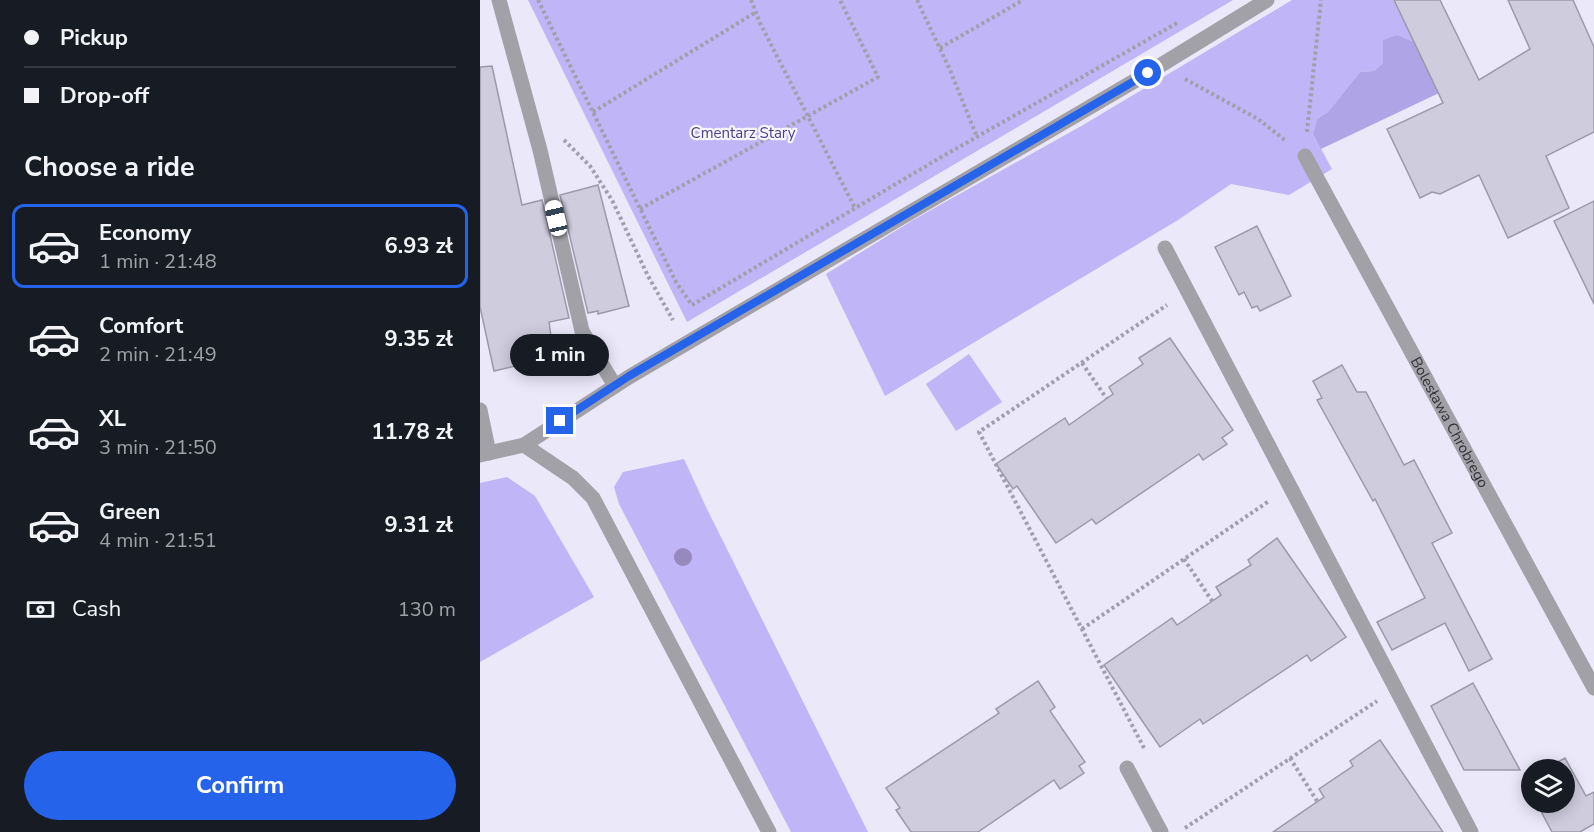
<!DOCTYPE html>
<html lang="en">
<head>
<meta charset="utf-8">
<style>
	body { margin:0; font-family:"Nunito Sans",sans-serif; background:#20242c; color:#f1f3f6; height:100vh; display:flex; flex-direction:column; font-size:22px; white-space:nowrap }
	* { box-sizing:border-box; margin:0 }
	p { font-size:20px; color:#9ea1a6 }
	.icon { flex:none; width:33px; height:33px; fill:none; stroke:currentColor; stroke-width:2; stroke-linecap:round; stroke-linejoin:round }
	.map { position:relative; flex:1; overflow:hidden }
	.details { display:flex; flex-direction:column; background:#171b24; width:480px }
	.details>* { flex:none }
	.top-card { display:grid; align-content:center; height:132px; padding:0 24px; background:#171b24 }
	.controls { position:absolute; left:1041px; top:759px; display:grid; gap:12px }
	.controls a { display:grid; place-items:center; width:54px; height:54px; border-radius:50%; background:#171b24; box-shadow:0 3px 15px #0003; font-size:30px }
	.end { position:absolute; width:27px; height:27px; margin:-14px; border:8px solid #2563eb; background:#fff; box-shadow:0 0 0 3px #fff }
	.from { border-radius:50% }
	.bubble { position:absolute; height:42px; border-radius:21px; background:#171b24; box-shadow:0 3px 15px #0003; font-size:20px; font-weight:700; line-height:42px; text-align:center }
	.car { position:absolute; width:18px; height:36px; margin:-18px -9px; border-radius:8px; box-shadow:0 0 4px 2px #0007; background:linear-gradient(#fff 24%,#345 0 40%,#fff 0 76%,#345 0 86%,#fff 0) }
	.top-card b { display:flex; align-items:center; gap:21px; height:57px; font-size:22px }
	.top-card b+b { border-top:2px solid #363941 }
	.top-card i { width:15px; height:15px; background:#f1f3f6 }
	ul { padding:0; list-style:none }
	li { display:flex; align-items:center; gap:18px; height:84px; margin:0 12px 9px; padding:0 12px; border:3px solid transparent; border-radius:12px }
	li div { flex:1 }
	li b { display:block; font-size:22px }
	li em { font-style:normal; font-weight:700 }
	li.on { border-color:#2563eb }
	li>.icon { width:54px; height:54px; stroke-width:1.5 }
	h2 { padding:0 24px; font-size:27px; line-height:72px }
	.pay { display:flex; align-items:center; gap:15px; height:66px; padding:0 24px; font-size:22px }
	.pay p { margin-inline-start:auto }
	.primary-button { display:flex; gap:12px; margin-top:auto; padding:12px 24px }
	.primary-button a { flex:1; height:69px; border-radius:36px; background:#2563eb; color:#fff; font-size:24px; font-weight:700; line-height:69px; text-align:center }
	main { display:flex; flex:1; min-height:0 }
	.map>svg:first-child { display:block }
	.green { fill:#c0b5f7 }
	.forest { fill:#afa4e5 }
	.building { fill:#ceccdd; stroke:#9c9aaa; stroke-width:1.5 }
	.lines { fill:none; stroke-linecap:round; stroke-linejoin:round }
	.path { stroke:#a19fac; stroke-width:4; stroke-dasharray:3 3; stroke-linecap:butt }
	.minor { stroke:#a2a1a8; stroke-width:15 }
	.tree { fill:#968abc }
	.route { stroke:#2563eb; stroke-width:8 }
	.labels { text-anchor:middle; stroke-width:4.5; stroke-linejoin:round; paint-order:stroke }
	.park-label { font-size:15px; fill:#513d8b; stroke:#f7f6fe }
	.street-label { font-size:15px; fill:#313037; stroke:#f7f6fe }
</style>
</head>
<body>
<main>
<section class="details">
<div class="top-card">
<b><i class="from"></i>Pickup</b>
<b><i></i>Drop-off</b>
</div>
<h2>Choose a ride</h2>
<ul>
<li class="on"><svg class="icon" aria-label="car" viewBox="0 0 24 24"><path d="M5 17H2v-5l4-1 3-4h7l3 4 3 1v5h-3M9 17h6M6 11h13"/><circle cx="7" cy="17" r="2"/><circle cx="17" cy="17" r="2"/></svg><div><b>Economy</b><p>1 min · 21:48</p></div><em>6.93 zł</em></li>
<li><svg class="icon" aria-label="car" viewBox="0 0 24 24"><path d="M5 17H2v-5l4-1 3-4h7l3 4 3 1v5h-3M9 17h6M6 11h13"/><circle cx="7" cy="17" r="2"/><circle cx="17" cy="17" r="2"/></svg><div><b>Comfort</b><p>2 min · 21:49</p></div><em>9.35 zł</em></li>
<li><svg class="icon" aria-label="car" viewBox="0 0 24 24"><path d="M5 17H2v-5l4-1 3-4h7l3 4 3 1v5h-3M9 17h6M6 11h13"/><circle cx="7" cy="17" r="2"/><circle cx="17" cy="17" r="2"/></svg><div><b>XL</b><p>3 min · 21:50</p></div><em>11.78 zł</em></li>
<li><svg class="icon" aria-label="car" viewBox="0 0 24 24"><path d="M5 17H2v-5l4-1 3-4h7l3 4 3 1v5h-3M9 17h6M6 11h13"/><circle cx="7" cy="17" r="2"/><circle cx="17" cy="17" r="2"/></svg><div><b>Green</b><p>4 min · 21:51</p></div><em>9.31 zł</em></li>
</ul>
<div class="pay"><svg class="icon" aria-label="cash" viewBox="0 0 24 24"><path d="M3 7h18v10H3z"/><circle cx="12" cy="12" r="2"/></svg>Cash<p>130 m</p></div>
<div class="primary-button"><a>Confirm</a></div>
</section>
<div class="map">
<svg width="1114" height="832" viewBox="0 0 1114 832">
	<rect width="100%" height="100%" fill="#eae8f9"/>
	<g class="green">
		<path d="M 48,0 L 753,0 L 207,322 Z"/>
		<path d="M 812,0 L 914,0 L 934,42 L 918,35 L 903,63 L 894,71 L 880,72 L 848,112 L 837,119 L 833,134 L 852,169 L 809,195 L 751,184 L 698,220 L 405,396 L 346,274 L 433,220 L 603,125 Z"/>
		<path d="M 489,354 L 522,402 L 476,431 L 446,384 Z"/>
		<path d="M 204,459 L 226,507 L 388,832 L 311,832 L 139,504 L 134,487 L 143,472 Z"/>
		<path d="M 27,477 L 55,496 L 114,597 L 0,662 L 0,483 Z"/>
	</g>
	<path class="forest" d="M 918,35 L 934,42 L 959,93 L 841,149 L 833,134 L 837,119 L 848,112 L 880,72 L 894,71 L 903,63 L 903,40 Z"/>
	<g class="building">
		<path d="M 914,0 L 960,0 L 999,80 L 1050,49 L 1028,0 L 1093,0 L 1114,47 L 1114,132 L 1066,156 L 1089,208 L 1028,238 L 999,175 L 960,194 L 952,192 L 940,198 L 907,129 L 963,103 Z"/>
		<path d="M 12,66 L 42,205 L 62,200 L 89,318 L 69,322 L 74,357 L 14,371 L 0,307 L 0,67 Z"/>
		<path d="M 118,185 L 149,306 L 118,314 L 118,311 L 108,313 L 80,195 Z"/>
		<path d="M 1114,201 L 1114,304 L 1074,221 Z"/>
		<path d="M 777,226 L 811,296 L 780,311 L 777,306 L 772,308 L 764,292 L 759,295 L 735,247 Z"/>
		<path d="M 690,338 L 753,430 L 742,438 L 747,444 L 723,460 L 719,454 L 616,524 L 612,519 L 576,543 L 537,486 L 533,489 L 516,464 L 585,418 L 589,425 L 633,394 L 629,387 L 663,364 L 659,358 Z"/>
		<path d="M 862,365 L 877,392 L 886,392 L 924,465 L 934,460 L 972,533 L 952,543 L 1012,659 L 989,671 L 965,623 L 912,650 L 897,622 L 945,598 L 895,499 L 893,501 L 837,400 L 842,398 L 833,381 Z"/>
		<path d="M 797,538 L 866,637 L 831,661 L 827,655 L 723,724 L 720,719 L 680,747 L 624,665 L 692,618 L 697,625 L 741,595 L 736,587 L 771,565 L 768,560 Z"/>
		<path d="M 558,681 L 575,707 L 570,711 L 605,762 L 599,766 L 604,773 L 580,789 L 574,780 L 498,832 L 431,832 L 416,810 L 420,808 L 406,788 L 519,713 L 516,709 Z"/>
		<path d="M 993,683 L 1040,770 L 984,770 L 951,706 Z"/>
		<path d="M 900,740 L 963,832 L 793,832 L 844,797 L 839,789 L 873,766 L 870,761 Z"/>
		<path d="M 1085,758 L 1106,796 L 1114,792 L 1114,824 L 1100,832 L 1072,832 L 1056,802 L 1084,802 L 1084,770 L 1063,770 Z"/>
		<path d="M 1052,776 L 1052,794 L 1044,780 Z"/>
	</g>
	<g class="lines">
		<g class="path">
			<path d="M 58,0 L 196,282 L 212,305 L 458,159 L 697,23"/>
			<path d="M 271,0 L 280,23 L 375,208"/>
			<path d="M 437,0 L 470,70 L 497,137"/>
			<path d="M 460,48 L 543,0"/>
			<path d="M 705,79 L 778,119 L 806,141"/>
			<path d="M 113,112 L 276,12"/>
			<path d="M 827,132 L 841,0"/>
			<path d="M 84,140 L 110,166 L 132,200 L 168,276 L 193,320"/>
			<path d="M 160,209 L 398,77 L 360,0"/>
			<path d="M 602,363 L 627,399"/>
			<path d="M 704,559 L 732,601"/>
			<path d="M 602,629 L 789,501"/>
			<path d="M 664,748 L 499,432 L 687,305"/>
			<path d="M 810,758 L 837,801"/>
			<path d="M 705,828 L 897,701"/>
		</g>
		<g class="minor">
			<path d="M 19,0 L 60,150 L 102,331 L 135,386"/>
			<path id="s1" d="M 825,156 L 1114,688"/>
			<path d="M 685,248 L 991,832"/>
			<path d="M 0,410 L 9,453"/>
			<path d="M 44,445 L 93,478 L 113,498 L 289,832"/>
			<path d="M 0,455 L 44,445 L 149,377 L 668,73 L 787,0"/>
			<path d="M 647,768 L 681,832"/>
		</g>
	</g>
	<circle class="tree" cx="203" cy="557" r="9"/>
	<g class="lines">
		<path class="route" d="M 80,421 L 149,376 L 668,73"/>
	</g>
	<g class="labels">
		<g class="park-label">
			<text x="263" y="138">Cmentarz Stary</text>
		</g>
		<g class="street-label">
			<text dy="5" stroke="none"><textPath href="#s1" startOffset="303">Bolesława Chrobrego</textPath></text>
		</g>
	</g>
</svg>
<div class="controls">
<a><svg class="icon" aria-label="layers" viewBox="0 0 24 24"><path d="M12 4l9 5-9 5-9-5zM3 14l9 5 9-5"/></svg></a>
</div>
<i class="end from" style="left:668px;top:73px"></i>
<i class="end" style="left:80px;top:421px"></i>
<div class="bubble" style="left:30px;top:334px;width:99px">1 min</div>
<i class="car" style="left:76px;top:218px;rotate:347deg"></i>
</div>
</main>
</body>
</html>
